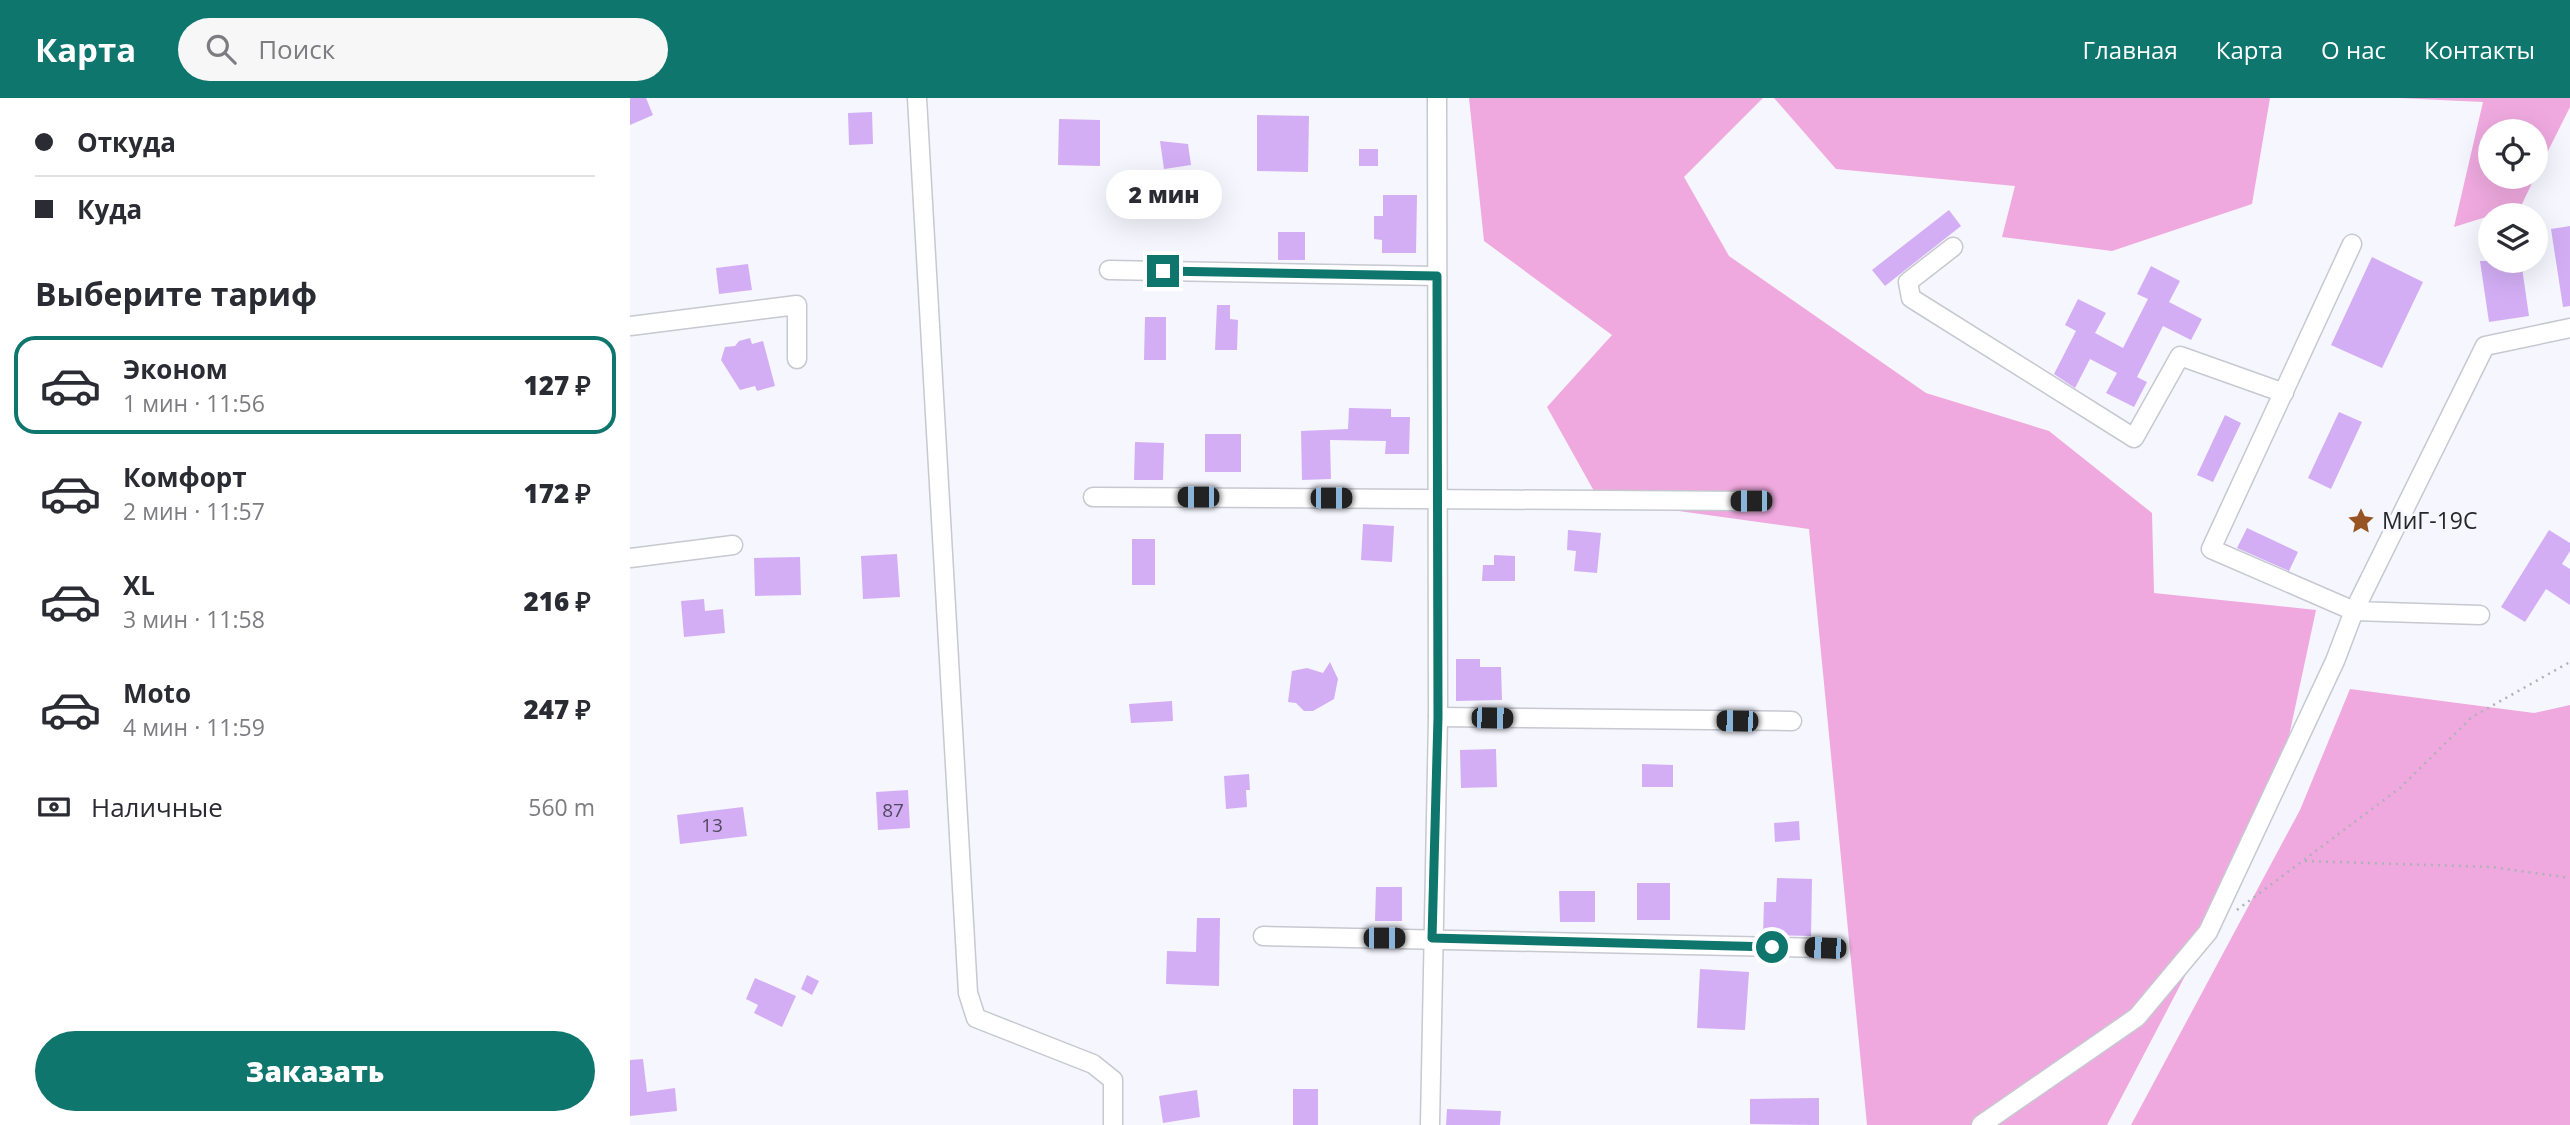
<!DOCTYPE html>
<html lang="ru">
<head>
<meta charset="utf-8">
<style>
	body { margin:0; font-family:"Open Sans",sans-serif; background:#f7f7f7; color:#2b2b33; height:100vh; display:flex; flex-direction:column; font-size:26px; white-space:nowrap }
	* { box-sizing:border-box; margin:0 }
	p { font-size:23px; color:#7c7c81 }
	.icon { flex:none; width:38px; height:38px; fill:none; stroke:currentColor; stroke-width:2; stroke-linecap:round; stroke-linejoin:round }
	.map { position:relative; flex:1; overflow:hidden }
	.panel { display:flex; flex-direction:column; background:#fff; width:630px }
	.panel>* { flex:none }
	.hud { display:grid; align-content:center; height:154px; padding:0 35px; background:#fff }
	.controls { position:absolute; left:1848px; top:21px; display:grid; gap:14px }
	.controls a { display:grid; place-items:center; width:70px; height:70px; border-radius:50%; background:#fff; box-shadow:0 7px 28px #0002; font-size:35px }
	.end { position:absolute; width:32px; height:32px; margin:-16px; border:9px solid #0f766e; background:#fff; box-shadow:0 0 0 4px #fff }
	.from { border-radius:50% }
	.bubble { position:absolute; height:49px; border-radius:24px; background:#fff; box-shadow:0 7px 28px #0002; font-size:23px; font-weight:800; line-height:49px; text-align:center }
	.car { position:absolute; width:21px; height:42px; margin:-21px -10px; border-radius:9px; box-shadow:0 0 5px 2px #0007; background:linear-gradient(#222 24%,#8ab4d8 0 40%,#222 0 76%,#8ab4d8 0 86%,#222 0) }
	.hud b { display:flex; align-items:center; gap:24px; height:66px; font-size:26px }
	.hud b+b { border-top:2px solid #e1e1e2 }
	.hud i { width:18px; height:18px; background:#2b2b33 }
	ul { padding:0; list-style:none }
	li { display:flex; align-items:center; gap:21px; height:98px; margin:0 14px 10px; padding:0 21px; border:4px solid transparent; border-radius:21px }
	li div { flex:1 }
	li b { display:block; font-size:26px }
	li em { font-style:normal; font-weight:800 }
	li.selected { border-color:#0f766e }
	li>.icon { width:63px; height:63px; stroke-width:1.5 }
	h2 { padding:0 35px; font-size:32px; line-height:84px }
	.pay { display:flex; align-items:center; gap:18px; height:77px; padding:0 35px; font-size:26px }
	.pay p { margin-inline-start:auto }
	.action { display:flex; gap:14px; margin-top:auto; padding:14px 35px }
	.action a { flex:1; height:80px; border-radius:42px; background:#0f766e; color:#fff; font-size:28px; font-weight:800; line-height:80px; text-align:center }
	header { display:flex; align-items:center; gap:42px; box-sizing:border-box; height:98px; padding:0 35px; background:#0f766e; color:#fff }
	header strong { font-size:33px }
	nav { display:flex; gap:38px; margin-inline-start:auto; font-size:24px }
	.search { width:490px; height:63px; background:#f7f7f7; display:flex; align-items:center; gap:18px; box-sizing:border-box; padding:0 24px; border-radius:38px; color:#7c7c81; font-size:26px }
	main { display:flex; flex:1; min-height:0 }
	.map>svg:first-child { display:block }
	.forest { fill:#efa9df }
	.building { fill:#d3aef5 }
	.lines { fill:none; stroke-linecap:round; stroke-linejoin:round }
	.minor-casing { stroke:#c7c8d0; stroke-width:21 }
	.path { stroke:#b0b1b7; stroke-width:2.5; stroke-dasharray:2 5; stroke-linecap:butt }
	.minor { stroke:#fff; stroke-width:18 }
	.route { stroke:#0f766e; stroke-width:9 }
	.labels { text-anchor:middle; stroke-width:5; stroke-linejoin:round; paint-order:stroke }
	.number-label { font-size:19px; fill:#52495d }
	.poi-label { font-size:23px; fill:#27272a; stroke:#f5f6fe; text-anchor:start }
</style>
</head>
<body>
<header>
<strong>Карта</strong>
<div class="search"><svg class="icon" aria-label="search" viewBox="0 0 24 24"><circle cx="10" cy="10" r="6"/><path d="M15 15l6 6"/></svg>Поиск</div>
<nav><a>Главная</a><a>Карта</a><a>О нас</a><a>Контакты</a></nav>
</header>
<main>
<section class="panel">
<div class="hud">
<b><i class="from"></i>Откуда</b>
<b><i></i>Куда</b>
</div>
<h2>Выберите тариф</h2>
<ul>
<li class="selected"><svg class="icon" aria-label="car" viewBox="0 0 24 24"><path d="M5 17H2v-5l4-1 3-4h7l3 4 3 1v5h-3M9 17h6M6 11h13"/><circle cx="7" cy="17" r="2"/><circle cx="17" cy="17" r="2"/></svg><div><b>Эконом</b><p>1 мин · 11:56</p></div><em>127 ₽</em></li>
<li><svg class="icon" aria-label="car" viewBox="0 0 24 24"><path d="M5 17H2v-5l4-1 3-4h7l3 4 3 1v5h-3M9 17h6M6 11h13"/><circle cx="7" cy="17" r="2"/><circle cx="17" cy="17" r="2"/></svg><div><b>Комфорт</b><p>2 мин · 11:57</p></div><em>172 ₽</em></li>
<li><svg class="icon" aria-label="car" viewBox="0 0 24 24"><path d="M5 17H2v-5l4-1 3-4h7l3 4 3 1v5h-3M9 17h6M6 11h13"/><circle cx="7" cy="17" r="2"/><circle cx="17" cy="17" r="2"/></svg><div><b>XL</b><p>3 мин · 11:58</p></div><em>216 ₽</em></li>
<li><svg class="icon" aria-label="car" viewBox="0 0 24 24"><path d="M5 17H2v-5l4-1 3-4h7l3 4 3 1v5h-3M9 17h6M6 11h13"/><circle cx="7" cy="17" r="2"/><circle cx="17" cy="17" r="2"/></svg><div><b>Moto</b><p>4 мин · 11:59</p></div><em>247 ₽</em></li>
</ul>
<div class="pay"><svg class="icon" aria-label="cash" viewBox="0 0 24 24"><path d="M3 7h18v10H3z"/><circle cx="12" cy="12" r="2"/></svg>Наличные<p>560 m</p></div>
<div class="action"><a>Заказать</a></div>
</section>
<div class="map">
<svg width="1940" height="1027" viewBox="0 0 1940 1027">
	<rect width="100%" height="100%" fill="#f5f6fe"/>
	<g class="forest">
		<path d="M 839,0 L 1133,0 L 1054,79 L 1099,158 L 1296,295 L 1419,333 L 1522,415 L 1524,495 L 1686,512 L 1644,708 L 1477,1027 L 1237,1027 L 1179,431 L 969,402 L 917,309 L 982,237 L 854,143 Z"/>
		<path d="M 1144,0 L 1640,0 L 1622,106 L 1482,153 L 1372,139 L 1385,88 L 1206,71 Z"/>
		<path d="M 1768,0 L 1940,0 L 1940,9 L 1906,77 L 1906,33 L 1860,33 L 1860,79 L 1905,79 L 1891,108 L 1824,129 L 1853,4 Z"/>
		<path d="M 1720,591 L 1904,615 L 1940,607 L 1940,1027 L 1501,1027 L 1670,712 Z"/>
	</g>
	<g class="building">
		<path d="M 0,0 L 16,0 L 23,17 L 0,27 Z"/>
		<path d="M 242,14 L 243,46 L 219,47 L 218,15 Z"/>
		<path d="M 627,17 L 679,18 L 678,74 L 627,73 Z"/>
		<path d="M 429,21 L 470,22 L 470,68 L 428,67 Z"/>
		<path d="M 530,43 L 558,46 L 561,67 L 534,71 Z"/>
		<rect x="729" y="51" width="19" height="17"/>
		<path d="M 753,97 L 787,97 L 786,155 L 752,155 L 752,142 L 744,141 L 744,118 L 753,118 Z"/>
		<path d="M 1319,112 L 1331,128 L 1255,188 L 1242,172 Z"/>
		<path d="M 1940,128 L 1940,208 L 1933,209 L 1921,131 Z"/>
		<rect x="648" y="134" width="27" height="28"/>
		<path d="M 1742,159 L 1793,184 L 1752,270 L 1701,247 Z"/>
		<path d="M 1850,163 L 1891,163 L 1899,218 L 1859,224 Z"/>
		<path d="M 118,166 L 122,192 L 89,196 L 86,170 Z"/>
		<path d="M 1521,168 L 1550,183 L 1539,204 L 1572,221 L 1561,242 L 1533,228 L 1507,279 L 1517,284 L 1504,309 L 1476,295 L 1487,275 L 1460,261 L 1445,290 L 1424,276 L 1446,233 L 1435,227 L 1448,201 L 1476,215 L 1465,235 L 1493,250 L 1518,201 L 1507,196 Z"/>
		<path d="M 587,207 L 600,207 L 600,221 L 608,222 L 607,252 L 585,252 Z"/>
		<path d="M 515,219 L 536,219 L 536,262 L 514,262 Z"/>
		<path d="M 120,240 L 122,246 L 133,243 L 145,288 L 127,293 L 125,288 L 110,292 L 91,262 L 95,249 L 105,248 L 109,243 Z"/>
		<path d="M 719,310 L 761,311 L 761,319 L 780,319 L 779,356 L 755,356 L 756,343 L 700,342 L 701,381 L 672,382 L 671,333 L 718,331 Z"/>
		<path d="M 1709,314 L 1732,324 L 1701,391 L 1678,380 Z"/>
		<path d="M 1595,317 L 1611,325 L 1583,384 L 1567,377 Z"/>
		<rect x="575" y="336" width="36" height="38"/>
		<path d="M 505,344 L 534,345 L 533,382 L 504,382 Z"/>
		<path d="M 733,426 L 764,428 L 762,464 L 731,462 Z"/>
		<path d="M 1617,430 L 1668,454 L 1659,473 L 1607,450 Z"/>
		<path d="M 938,432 L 971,435 L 967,475 L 944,473 L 946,453 L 937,452 Z"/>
		<path d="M 1919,432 L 1940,445 L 1940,453 L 1932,466 L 1940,471 L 1940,507 L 1916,491 L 1895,524 L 1871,509 Z"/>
		<rect x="502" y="441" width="23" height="46"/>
		<path d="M 267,456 L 270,499 L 233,501 L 231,458 Z"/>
		<path d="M 864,457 L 885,458 L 885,483 L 852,483 L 853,467 L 864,467 Z"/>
		<path d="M 170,459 L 171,497 L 125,498 L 124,460 Z"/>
		<path d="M 74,501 L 75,513 L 93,511 L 95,535 L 54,539 L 51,503 Z"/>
		<path d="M 826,561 L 850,561 L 850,569 L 871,569 L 872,602 L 826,603 Z"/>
		<path d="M 700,564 L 708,581 L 704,601 L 683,613 L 674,613 L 666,605 L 658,604 L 662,573 L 677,570 L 693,575 Z"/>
		<path d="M 542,603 L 543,623 L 501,625 L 499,606 Z"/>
		<path d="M 866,651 L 867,689 L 831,690 L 830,652 Z"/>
		<path d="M 1012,666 L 1043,667 L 1043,689 L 1012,689 Z"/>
		<path d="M 619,676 L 620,692 L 616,692 L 617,709 L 596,711 L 594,678 Z"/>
		<path d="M 278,692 L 280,730 L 248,732 L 246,694 Z"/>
		<path d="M 113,709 L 117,738 L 50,746 L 47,717 Z"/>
		<path d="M 1169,723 L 1170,742 L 1145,744 L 1144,725 Z"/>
		<path d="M 1147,780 L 1182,781 L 1181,838 L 1133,837 L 1134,804 L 1146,804 Z"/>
		<rect x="1007" y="785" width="33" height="37"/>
		<path d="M 746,789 L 772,789 L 772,823 L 745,823 Z"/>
		<path d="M 929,793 L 965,793 L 965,824 L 930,824 Z"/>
		<path d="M 567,820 L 590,820 L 589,888 L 536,886 L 537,853 L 566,854 Z"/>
		<path d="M 1070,871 L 1119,874 L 1115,932 L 1067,930 Z"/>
		<path d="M 177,877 L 189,883 L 182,897 L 171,891 Z"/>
		<path d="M 125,880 L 166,898 L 152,929 L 124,915 L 128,907 L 116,901 Z"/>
		<path d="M 13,961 L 17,994 L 45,990 L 47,1013 L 0,1018 L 0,962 Z"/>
		<rect x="663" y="991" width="25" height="36"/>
		<path d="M 567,992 L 570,1019 L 533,1025 L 529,998 Z"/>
		<path d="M 1189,1000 L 1189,1027 L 1120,1026 L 1120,1001 Z"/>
		<path d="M 817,1011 L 871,1013 L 870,1027 L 816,1027 Z"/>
	</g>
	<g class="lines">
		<defs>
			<g id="minor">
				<path d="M 287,0 L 338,895 L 346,920 L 463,966 L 483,982 L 483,1027"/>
				<path d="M 1323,149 L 1278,184 L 1281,200 L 1504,340 L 1550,258 L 1654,295"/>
				<path d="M 479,172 L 807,178"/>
				<path d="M 0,228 L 167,207 L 167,261"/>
				<path d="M 463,399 L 1121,403"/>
				<path d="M 0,460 L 103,447"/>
				<path d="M 1850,517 L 1724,513 L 1855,248 L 1940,230"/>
				<path d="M 808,619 L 1162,623"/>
				<path d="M 633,838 L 1194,850"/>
				<path d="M 800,1027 L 808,619 L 807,0"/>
				<path d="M 1351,1027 L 1507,919 L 1578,834 L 1705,563 L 1724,513 L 1581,451 L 1722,146"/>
			</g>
		</defs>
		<use href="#minor" class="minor-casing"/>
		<g class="path">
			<path d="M 1675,763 L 1862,769 L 1940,780"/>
			<path d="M 1607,812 L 1770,690 L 1842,619 L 1940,564"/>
		</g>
		<use href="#minor" class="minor"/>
	</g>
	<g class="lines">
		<path class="route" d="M 533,173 L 807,178 L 808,619 L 802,840 L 1142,849"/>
	</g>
	<defs>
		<symbol id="sight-bare" viewBox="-9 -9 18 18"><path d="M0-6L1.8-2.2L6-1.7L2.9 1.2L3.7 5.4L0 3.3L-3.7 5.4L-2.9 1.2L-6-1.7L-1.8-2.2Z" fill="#975523" stroke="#f5f6fe" stroke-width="2.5" paint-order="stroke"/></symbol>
	</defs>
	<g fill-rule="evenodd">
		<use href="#sight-bare" x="1712" y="404" width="38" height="38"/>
	</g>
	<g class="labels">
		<g class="number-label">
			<text x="263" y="719">87</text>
			<text x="82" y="734">13</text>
		</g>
		<g class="poi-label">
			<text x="1752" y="431">МиГ-19С</text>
		</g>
	</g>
</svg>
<div class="controls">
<a><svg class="icon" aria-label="locate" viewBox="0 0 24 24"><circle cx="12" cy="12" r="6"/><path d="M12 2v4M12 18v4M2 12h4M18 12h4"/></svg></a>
<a><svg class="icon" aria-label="layers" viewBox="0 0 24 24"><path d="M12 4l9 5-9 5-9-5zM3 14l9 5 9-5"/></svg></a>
</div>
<i class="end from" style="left:1142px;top:849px"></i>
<i class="end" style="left:533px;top:173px"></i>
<div class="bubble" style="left:476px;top:72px;width:116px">2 мин</div>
<i class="car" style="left:568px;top:399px;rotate:270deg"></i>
<i class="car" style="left:701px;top:400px;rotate:90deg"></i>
<i class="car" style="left:1121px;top:403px;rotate:270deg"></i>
<i class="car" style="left:862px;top:620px;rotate:91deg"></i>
<i class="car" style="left:1107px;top:623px;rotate:271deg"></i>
<i class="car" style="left:754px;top:840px;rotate:90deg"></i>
<i class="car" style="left:1195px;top:850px;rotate:272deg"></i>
</div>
</main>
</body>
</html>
